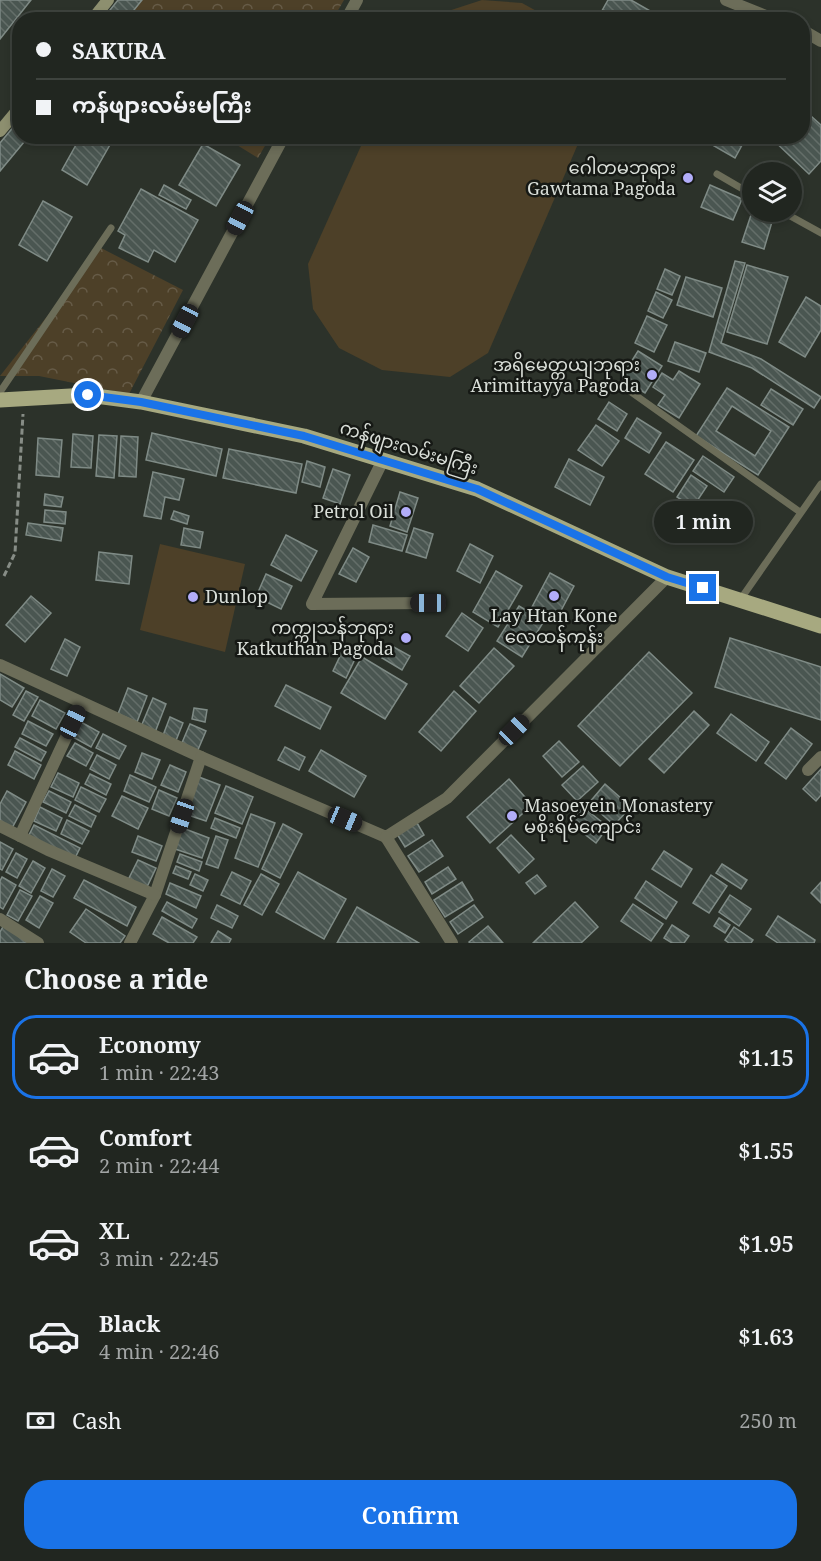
<!DOCTYPE html>
<html lang="en">
<head>
<meta charset="utf-8">
<style>
	body { margin:0; font-family:"Noto Serif","Noto Sans Myanmar",serif; background:#2d322d; color:#f1f3f6; height:100vh; display:flex; flex-direction:column; font-size:22px; white-space:nowrap }
	* { box-sizing:border-box; margin:0 }
	p { font-size:20px; color:#a2a5a5 }
	.icon { flex:none; width:33px; height:33px; fill:none; stroke:currentColor; stroke-width:2; stroke-linecap:round; stroke-linejoin:round }
	.map { position:relative; height:943px; overflow:hidden }
	.sheet { display:flex; flex-direction:column; background:#212620; flex:1 }
	.sheet>* { flex:none }
	.banner { position:absolute; left:12px; top:12px; width:798px; height:132px; border-radius:24px; box-shadow:0 3px 9px #0003,0 0 0 2px #3e433e; display:grid; align-content:center; height:132px; padding:0 24px; background:#212620 }
	.buttons { position:absolute; left:742px; top:162px; display:grid; gap:12px }
	.buttons a { display:grid; place-items:center; width:60px; height:60px; border-radius:50%; background:#212620; box-shadow:0 3px 9px #0003,0 0 0 2px #3e433e; font-size:30px }
	.end { position:absolute; width:27px; height:27px; margin:-14px; border:8px solid #1a73e8; background:#fff; box-shadow:0 0 0 3px #fff }
	.from { border-radius:50% }
	.bubble { position:absolute; height:42px; border-radius:21px; background:#212620; box-shadow:0 3px 9px #0003,0 0 0 2px #3e433e; font-size:20px; font-weight:600; line-height:42px; text-align:center }
	.car { position:absolute; width:18px; height:36px; margin:-18px -9px; border-radius:8px; box-shadow:0 0 4px 2px #0007; background:linear-gradient(#222 24%,#8ab4d8 0 40%,#222 0 76%,#8ab4d8 0 86%,#222 0) }
	.banner b { display:flex; align-items:center; gap:21px; height:57px; font-size:22px }
	.banner b+b { border-top:2px solid #3e433e }
	.banner i { width:15px; height:15px; background:#f1f3f6 }
	ul { padding:0; list-style:none }
	li { display:flex; align-items:center; gap:18px; height:84px; margin:0 12px 9px; padding:0 12px; border:3px solid transparent; border-radius:24px }
	li div { flex:1 }
	li b { display:block; font-size:22px }
	li em { font-style:normal; font-weight:600 }
	li.on { border-color:#1a73e8 }
	li>.icon { width:54px; height:54px; stroke-width:1.5 }
	h2 { padding:0 24px; font-size:27px; line-height:72px }
	.pay { display:flex; align-items:center; gap:15px; height:66px; padding:0 24px; font-size:22px }
	.pay p { margin-inline-start:auto }
	.cta { display:flex; gap:12px; margin-top:auto; padding:12px 24px }
	.cta a { flex:1; height:69px; border-radius:24px; background:#1a73e8; color:#fff; font-size:24px; font-weight:600; line-height:69px; text-align:center }
	.map>svg:first-child { display:block }
	.park { fill:url(#park-crowns) }
	.garden { fill:#4d4028 }
	.building { fill:url(#building-back-hatch); stroke:#7f8b86; stroke-width:1.5; fill-rule:evenodd }
	.lines { fill:none; stroke-linecap:round; stroke-linejoin:round }
	.path { stroke:#878d86; stroke-width:3; stroke-dasharray:6 3; stroke-linecap:butt }
	.service { stroke:#6c6d59; stroke-width:7 }
	.minor { stroke:#6c6d59; stroke-width:12 }
	.secondary { stroke:#8d8f6f; stroke-width:12 }
	.primary { stroke:#a7a980; stroke-width:15 }
	.route { stroke:#1a73e8; stroke-width:8 }
	.poi-dot { fill:#b2adf9; stroke:#161915; stroke-width:2 }
	.labels { text-anchor:middle; stroke-width:5; stroke-linejoin:round; paint-order:stroke }
	.poi-label { font-size:18px; fill:#dadfd9; stroke:#161915; text-anchor:end }
	.street-label { font-size:18px; fill:#dadfd9; stroke:#161915 }
</style>
</head>
<body>
<div class="map">
<svg width="821" height="943" viewBox="0 0 821 943">
	<defs>
		<pattern id="park-crowns" width="20" height="18" patternUnits="userSpaceOnUse" patternTransform="scale(1.5)"><rect width="20" height="18" fill="#4d4028"/><path d="M2 6a3 3 0 1 1 6 0M12 15a3 3 0 1 1 6 0" fill="none" stroke="#665b47"/></pattern>
		<pattern id="building-back-hatch" width="6" height="6" patternUnits="userSpaceOnUse" patternTransform="scale(1.5)"><rect width="6" height="6" fill="#4a5651"/><path d="M-1 5l2 2M0 0l6 6M5-1l2 2" fill="none" stroke="#646e69"/></pattern>
	</defs>
	<rect width="100%" height="100%" fill="#2c322a"/>
	<g class="park">
		<path d="M 134,0 L 344,0 L 333,19 L 119,20 Z"/>
		<path d="M 224,137 L 270,137 L 258,158 Z"/>
		<path d="M 101,248 L 183,290 L 129,394 L 39,376 L 0,376 Z"/>
	</g>
	<g class="garden">
		<path d="M 482,0 L 522,3 L 551,19 L 433,19 L 442,13 Z"/>
		<path d="M 365,137 L 581,137 L 488,353 L 450,377 L 382,370 L 339,348 L 313,309 L 308,264 Z"/>
		<path d="M 160,544 L 245,564 L 225,652 L 140,630 Z"/>
	</g>
	<g class="building">
		<path d="M 0,0 L 31,0 L 0,39 Z"/>
		<path d="M 118,0 L 142,0 L 126,20 L 102,20 Z"/>
		<path d="M 608,0 L 631,0 L 666,20 L 605,20 L 599,16 Z"/>
		<path d="M 802,108 L 821,125 L 821,161 L 809,174 L 769,136 L 802,136 Z"/>
		<path d="M 20,119 L 20,136 L 29,136 L 0,171 L 0,143 Z"/>
		<path d="M 81,136 L 115,136 L 87,185 L 62,170 Z"/>
		<path d="M 704,136 L 747,136 L 735,158 L 702,139 Z"/>
		<path d="M 203,144 L 240,165 L 216,206 L 179,185 Z"/>
		<path d="M 164,185 L 191,200 L 186,209 L 159,195 Z"/>
		<path d="M 710,185 L 742,199 L 733,220 L 701,207 Z"/>
		<path d="M 141,189 L 198,220 L 175,262 L 154,250 L 148,262 L 119,248 L 125,235 L 118,231 Z"/>
		<path d="M 43,201 L 72,217 L 47,261 L 19,245 Z"/>
		<path d="M 753,209 L 753,212 L 761,212 L 774,215 L 764,249 L 742,242 Z"/>
		<path d="M 735,261 L 745,263 L 721,343 L 761,359 L 821,397 L 814,408 L 752,368 L 709,352 Z"/>
		<path d="M 747,265 L 788,277 L 767,344 L 727,332 Z"/>
		<path d="M 665,269 L 680,276 L 672,295 L 657,289 Z"/>
		<path d="M 686,277 L 722,288 L 713,317 L 677,305 Z"/>
		<path d="M 656,292 L 672,300 L 663,318 L 648,311 Z"/>
		<path d="M 806,297 L 821,306 L 821,330 L 805,357 L 779,342 Z"/>
		<path d="M 647,316 L 667,325 L 654,352 L 635,343 Z"/>
		<path d="M 675,342 L 706,353 L 699,372 L 668,361 Z"/>
		<path d="M 638,351 L 662,366 L 645,393 L 621,378 Z"/>
		<path d="M 679,371 L 700,384 L 679,418 L 658,405 L 665,395 L 653,387 L 662,373 L 673,380 Z"/>
		<path d="M 727,388 L 789,427 L 758,475 L 696,436 ZM 732,406 L 771,431 L 755,456 L 716,431 Z"/>
		<path d="M 771,389 L 803,409 L 793,425 L 761,405 Z"/>
		<path d="M 609,402 L 627,414 L 617,431 L 598,419 Z"/>
		<path d="M 637,418 L 661,433 L 649,453 L 625,438 Z"/>
		<path d="M 596,425 L 619,441 L 602,466 L 578,450 Z"/>
		<path d="M 152,433 L 222,449 L 216,476 L 146,460 Z"/>
		<path d="M 73,434 L 93,436 L 91,468 L 71,467 Z"/>
		<path d="M 99,435 L 117,436 L 114,478 L 96,476 Z"/>
		<path d="M 121,436 L 138,437 L 136,477 L 119,476 Z"/>
		<path d="M 38,438 L 62,440 L 59,477 L 36,475 Z"/>
		<path d="M 666,442 L 694,460 L 673,492 L 645,474 Z"/>
		<path d="M 229,449 L 302,464 L 296,493 L 223,478 Z"/>
		<path d="M 703,456 L 734,477 L 724,492 L 693,471 Z"/>
		<path d="M 569,459 L 604,477 L 590,505 L 555,487 Z"/>
		<path d="M 307,461 L 325,467 L 320,487 L 302,482 Z"/>
		<path d="M 333,469 L 350,475 L 340,504 L 323,498 Z"/>
		<path d="M 153,472 L 184,479 L 179,500 L 165,497 L 161,519 L 144,516 Z"/>
		<path d="M 691,475 L 707,486 L 693,507 L 677,497 Z"/>
		<path d="M 400,492 L 418,498 L 407,532 L 390,526 Z"/>
		<path d="M 45,494 L 63,497 L 61,507 L 44,505 Z"/>
		<path d="M 45,510 L 66,512 L 65,524 L 44,522 Z"/>
		<path d="M 174,511 L 189,516 L 187,524 L 171,519 Z"/>
		<path d="M 28,523 L 63,528 L 61,541 L 26,535 Z"/>
		<path d="M 373,525 L 407,535 L 402,551 L 369,542 Z"/>
		<path d="M 184,528 L 203,532 L 200,548 L 181,545 Z"/>
		<path d="M 414,528 L 433,534 L 426,558 L 406,552 Z"/>
		<path d="M 286,535 L 317,551 L 301,581 L 271,565 Z"/>
		<path d="M 470,544 L 493,556 L 480,583 L 457,571 Z"/>
		<path d="M 353,548 L 369,557 L 356,582 L 339,574 Z"/>
		<path d="M 99,552 L 132,556 L 129,584 L 96,580 Z"/>
		<path d="M 496,571 L 522,586 L 498,627 L 473,612 Z"/>
		<path d="M 550,573 L 574,586 L 556,620 L 532,607 Z"/>
		<path d="M 266,574 L 292,586 L 281,609 L 256,597 Z"/>
		<path d="M 31,596 L 51,613 L 25,642 L 6,625 Z"/>
		<path d="M 519,606 L 544,621 L 522,657 L 497,641 Z"/>
		<path d="M 462,613 L 483,628 L 468,651 L 446,636 Z"/>
		<path d="M 730,638 L 821,667 L 821,720 L 715,687 Z"/>
		<path d="M 65,639 L 80,647 L 67,676 L 51,669 Z"/>
		<path d="M 390,645 L 410,656 L 402,670 L 382,658 Z"/>
		<path d="M 494,648 L 514,666 L 479,703 L 460,686 Z"/>
		<path d="M 342,652 L 355,659 L 346,678 L 333,671 Z"/>
		<path d="M 649,652 L 692,693 L 620,766 L 578,726 Z"/>
		<path d="M 362,657 L 407,684 L 385,719 L 341,693 Z"/>
		<path d="M 0,674 L 24,688 L 12,707 L 0,700 Z"/>
		<path d="M 286,685 L 331,707 L 320,729 L 275,706 Z"/>
		<path d="M 128,688 L 147,696 L 137,722 L 118,714 Z"/>
		<path d="M 26,691 L 38,697 L 24,721 L 13,715 Z"/>
		<path d="M 454,691 L 476,711 L 441,751 L 419,732 Z"/>
		<path d="M 153,698 L 166,704 L 154,735 L 140,729 Z"/>
		<path d="M 40,700 L 65,713 L 56,729 L 32,716 Z"/>
		<path d="M 194,708 L 207,710 L 205,722 L 192,719 Z"/>
		<path d="M 694,711 L 709,725 L 664,773 L 649,759 Z"/>
		<path d="M 731,714 L 769,742 L 756,761 L 717,733 Z"/>
		<path d="M 170,717 L 183,723 L 175,743 L 162,738 Z"/>
		<path d="M 28,721 L 53,734 L 46,746 L 22,734 Z"/>
		<path d="M 79,721 L 99,732 L 91,747 L 71,736 Z"/>
		<path d="M 190,724 L 206,731 L 197,752 L 181,745 Z"/>
		<path d="M 791,728 L 812,744 L 786,779 L 765,763 Z"/>
		<path d="M 103,734 L 126,746 L 119,759 L 96,748 Z"/>
		<path d="M 20,738 L 46,752 L 41,761 L 15,747 Z"/>
		<path d="M 559,741 L 579,762 L 562,777 L 543,756 Z"/>
		<path d="M 75,743 L 93,753 L 86,766 L 67,756 Z"/>
		<path d="M 285,747 L 305,757 L 299,770 L 278,760 Z"/>
		<path d="M 321,750 L 366,776 L 354,797 L 309,771 Z"/>
		<path d="M 15,751 L 41,765 L 34,779 L 8,765 Z"/>
		<path d="M 142,753 L 160,760 L 152,779 L 135,772 Z"/>
		<path d="M 97,755 L 116,765 L 109,779 L 90,769 Z"/>
		<path d="M 170,765 L 186,772 L 178,792 L 161,785 Z"/>
		<path d="M 583,766 L 598,782 L 577,801 L 562,785 Z"/>
		<path d="M 821,769 L 821,795 L 816,801 L 803,789 Z"/>
		<path d="M 58,773 L 79,783 L 73,797 L 51,787 Z"/>
		<path d="M 90,774 L 111,784 L 106,795 L 85,784 Z"/>
		<path d="M 130,775 L 156,787 L 149,802 L 124,791 Z"/>
		<path d="M 199,777 L 220,785 L 206,821 L 185,814 Z"/>
		<path d="M 509,779 L 532,805 L 490,843 L 467,817 Z"/>
		<path d="M 605,784 L 631,807 L 614,825 L 589,803 Z"/>
		<path d="M 226,786 L 253,797 L 242,824 L 215,813 Z"/>
		<path d="M 81,787 L 106,799 L 99,812 L 75,800 Z"/>
		<path d="M 159,790 L 177,798 L 169,816 L 152,809 Z"/>
		<path d="M 7,791 L 26,802 L 11,830 L 0,824 L 0,804 Z"/>
		<path d="M 49,791 L 71,802 L 66,813 L 43,802 Z"/>
		<path d="M 122,796 L 148,808 L 138,829 L 112,816 Z"/>
		<path d="M 75,805 L 96,816 L 91,827 L 69,816 Z"/>
		<path d="M 40,807 L 62,818 L 56,831 L 34,821 Z"/>
		<path d="M 583,807 L 608,827 L 596,843 L 570,823 Z"/>
		<path d="M 251,814 L 275,823 L 258,867 L 235,858 Z"/>
		<path d="M 215,818 L 240,828 L 236,838 L 211,828 Z"/>
		<path d="M 67,820 L 89,831 L 82,844 L 61,834 Z"/>
		<path d="M 417,823 L 424,835 L 405,847 L 397,834 Z"/>
		<path d="M 283,824 L 302,834 L 280,878 L 262,869 Z"/>
		<path d="M 34,825 L 80,848 L 74,860 L 28,837 Z"/>
		<path d="M 180,827 L 209,838 L 202,858 L 172,848 Z"/>
		<path d="M 511,835 L 534,859 L 519,873 L 497,848 Z"/>
		<path d="M 138,836 L 162,846 L 156,861 L 132,852 Z"/>
		<path d="M 216,836 L 228,840 L 218,868 L 206,864 Z"/>
		<path d="M 432,840 L 443,856 L 419,872 L 408,856 Z"/>
		<path d="M 0,842 L 13,849 L 2,870 L 0,869 Z"/>
		<path d="M 664,851 L 692,869 L 681,887 L 652,869 Z"/>
		<path d="M 16,853 L 27,859 L 17,878 L 6,872 Z"/>
		<path d="M 180,854 L 202,862 L 199,871 L 177,862 Z"/>
		<path d="M 138,860 L 156,868 L 146,889 L 128,880 Z"/>
		<path d="M 33,861 L 45,868 L 31,893 L 19,886 Z"/>
		<path d="M 722,864 L 747,880 L 741,889 L 716,873 Z"/>
		<path d="M 176,866 L 191,872 L 188,879 L 173,873 Z"/>
		<path d="M 448,867 L 456,879 L 432,894 L 425,882 Z"/>
		<path d="M 52,869 L 65,876 L 53,897 L 41,891 Z"/>
		<path d="M 232,872 L 251,881 L 240,904 L 221,895 Z"/>
		<path d="M 298,872 L 346,899 L 324,939 L 276,912 Z"/>
		<path d="M 195,874 L 208,880 L 203,891 L 190,885 Z"/>
		<path d="M 261,874 L 279,884 L 262,915 L 244,905 Z"/>
		<path d="M 537,875 L 546,886 L 535,894 L 526,883 Z"/>
		<path d="M 711,875 L 727,886 L 709,913 L 693,903 Z"/>
		<path d="M 2,877 L 16,885 L 3,909 L 0,907 L 0,881 Z"/>
		<path d="M 84,880 L 136,907 L 127,926 L 74,898 Z"/>
		<path d="M 646,881 L 677,902 L 666,919 L 635,898 Z"/>
		<path d="M 462,882 L 473,900 L 445,917 L 434,900 Z"/>
		<path d="M 821,882 L 821,903 L 811,893 Z"/>
		<path d="M 170,883 L 201,896 L 196,908 L 166,894 Z"/>
		<path d="M 20,890 L 32,896 L 18,921 L 7,915 Z"/>
		<path d="M 730,895 L 751,909 L 739,926 L 719,912 Z"/>
		<path d="M 40,896 L 53,903 L 39,928 L 26,920 Z"/>
		<path d="M 167,902 L 197,919 L 192,928 L 162,911 Z"/>
		<path d="M 575,902 L 598,927 L 581,943 L 533,943 Z"/>
		<path d="M 633,904 L 663,924 L 651,941 L 621,921 Z"/>
		<path d="M 217,905 L 238,916 L 232,928 L 211,918 Z"/>
		<path d="M 474,905 L 483,917 L 458,934 L 450,922 Z"/>
		<path d="M 357,907 L 419,943 L 337,943 Z"/>
		<path d="M 86,909 L 125,936 L 120,943 L 86,943 L 70,932 Z"/>
		<path d="M 778,916 L 815,940 L 814,943 L 778,943 L 766,935 Z"/>
		<path d="M 162,917 L 197,937 L 193,943 L 169,943 L 153,934 Z"/>
		<path d="M 719,918 L 730,925 L 725,933 L 714,926 Z"/>
		<path d="M 4,925 L 32,943 L 0,943 L 0,932 Z"/>
		<path d="M 672,925 L 689,936 L 684,943 L 672,943 L 664,938 Z"/>
		<path d="M 488,926 L 503,943 L 470,943 L 469,942 Z"/>
		<path d="M 734,927 L 753,940 L 751,943 L 729,943 L 725,940 Z"/>
		<path d="M 218,931 L 231,939 L 229,943 L 211,943 Z"/>
	</g>
	<g class="lines">
		<path class="path" d="M 4,576 L 15,553 L 23,414"/>
		<g class="service">
			<path d="M 717,174 L 753,195"/>
			<path d="M 783,212 L 821,233"/>
			<path d="M 624,387 L 800,512"/>
			<path d="M 0,392 L 111,228"/>
			<path d="M 740,600 L 821,484"/>
		</g>
		<g class="minor">
			<path d="M 726,0 L 776,20"/>
			<path d="M 346,20 L 357,0"/>
			<path d="M 802,30 L 821,41"/>
			<path d="M 141,402 L 284,136"/>
			<path d="M 383,460 L 312,604 L 428,603"/>
			<path d="M 0,665 L 201,757 L 155,895 L 130,943"/>
			<path d="M 201,757 L 386,837 L 447,798 L 667,577"/>
			<path d="M 808,770 L 821,757"/>
			<path d="M 0,826 L 48,850 L 155,895"/>
			<path d="M 20,836 L 82,703"/>
			<path d="M 386,837 L 452,943"/>
			<path d="M 0,919 L 38,943"/>
		</g>
		<g class="secondary">
			<path d="M 92,20 L 108,0"/>
			<path d="M 0,131 L 20,107"/>
		</g>
		<path class="primary" d="M 0,400 L 88,395 L 141,402 L 304,436 L 477,489 L 667,577 L 821,626"/>
	</g>
	<g class="lines">
		<path class="route" d="M 88,395 L 141,402 L 304,436 L 477,489 L 667,577 L 703,588"/>
	</g>
	<g class="poi-dot">
		<circle cx="688" cy="178" r="6"/>
		<circle cx="652" cy="375" r="6"/>
		<circle cx="406" cy="512" r="6"/>
		<circle cx="554" cy="596" r="6"/>
		<circle cx="193" cy="597" r="6"/>
		<circle cx="406" cy="638" r="6"/>
		<circle cx="512" cy="816" r="6"/>
	</g>
	<g class="labels">
		<g class="poi-label">
			<text x="676" y="174">ဂေါတမဘုရား<tspan x="676" dy="21">Gawtama Pagoda</tspan></text>
			<text x="640" y="371">အရိမေတ္တယျဘုရား<tspan x="640" dy="21">Arimittayya Pagoda</tspan></text>
			<text x="394" y="518">Petrol Oil</text>
			<text x="205" y="603" text-anchor="start">Dunlop</text>
			<text x="554" y="622" text-anchor="middle">Lay Htan Kone<tspan x="554" dy="21">လေထန်ကုန်း</tspan></text>
			<text x="394" y="634">ကက္ကုသန်ဘုရား<tspan x="394" dy="21">Katkuthan Pagoda</tspan></text>
			<text x="524" y="812" text-anchor="start">Masoeyein Monastery<tspan x="524" dy="21">မစိုးရိမ်ကျောင်း</tspan></text>
		</g>
		<g class="street-label">
			<text transform="translate(409 448) rotate(17)" y="6">ကန်ဖျားလမ်းမကြီး</text>
		</g>
	</g>
</svg>
<div class="buttons">
<a><svg class="icon" aria-label="layers" viewBox="0 0 24 24"><path d="M12 4l9 5-9 5-9-5zM3 14l9 5 9-5"/></svg></a>
</div>
<i class="end from" style="left:88px;top:395px"></i>
<i class="end" style="left:703px;top:588px"></i>
<div class="bubble" style="left:654px;top:501px;width:99px">1 min</div>
<i class="car" style="left:240px;top:218px;rotate:208deg"></i>
<i class="car" style="left:185px;top:321px;rotate:208deg"></i>
<i class="car" style="left:428px;top:603px;rotate:270deg"></i>
<i class="car" style="left:73px;top:722px;rotate:25deg"></i>
<i class="car" style="left:514px;top:730px;rotate:45deg"></i>
<i class="car" style="left:182px;top:816px;rotate:199deg"></i>
<i class="car" style="left:345px;top:819px;rotate:113deg"></i>
<div class="banner">
<b><i class="from"></i>SAKURA</b>
<b><i></i>ကန်ဖျားလမ်းမကြီး</b>
</div>
</div>
<section class="sheet">
<h2>Choose a ride</h2>
<ul>
<li class="on"><svg class="icon" aria-label="car" viewBox="0 0 24 24"><path d="M5 17H2v-5l4-1 3-4h7l3 4 3 1v5h-3M9 17h6M6 11h13"/><circle cx="7" cy="17" r="2"/><circle cx="17" cy="17" r="2"/></svg><div><b>Economy</b><p>1 min · 22:43</p></div><em>$1.15</em></li>
<li><svg class="icon" aria-label="car" viewBox="0 0 24 24"><path d="M5 17H2v-5l4-1 3-4h7l3 4 3 1v5h-3M9 17h6M6 11h13"/><circle cx="7" cy="17" r="2"/><circle cx="17" cy="17" r="2"/></svg><div><b>Comfort</b><p>2 min · 22:44</p></div><em>$1.55</em></li>
<li><svg class="icon" aria-label="car" viewBox="0 0 24 24"><path d="M5 17H2v-5l4-1 3-4h7l3 4 3 1v5h-3M9 17h6M6 11h13"/><circle cx="7" cy="17" r="2"/><circle cx="17" cy="17" r="2"/></svg><div><b>XL</b><p>3 min · 22:45</p></div><em>$1.95</em></li>
<li><svg class="icon" aria-label="car" viewBox="0 0 24 24"><path d="M5 17H2v-5l4-1 3-4h7l3 4 3 1v5h-3M9 17h6M6 11h13"/><circle cx="7" cy="17" r="2"/><circle cx="17" cy="17" r="2"/></svg><div><b>Black</b><p>4 min · 22:46</p></div><em>$1.63</em></li>
</ul>
<div class="pay"><svg class="icon" aria-label="cash" viewBox="0 0 24 24"><path d="M3 7h18v10H3z"/><circle cx="12" cy="12" r="2"/></svg>Cash<p>250 m</p></div>
<div class="cta"><a>Confirm</a></div>
</section>
</body>
</html>
